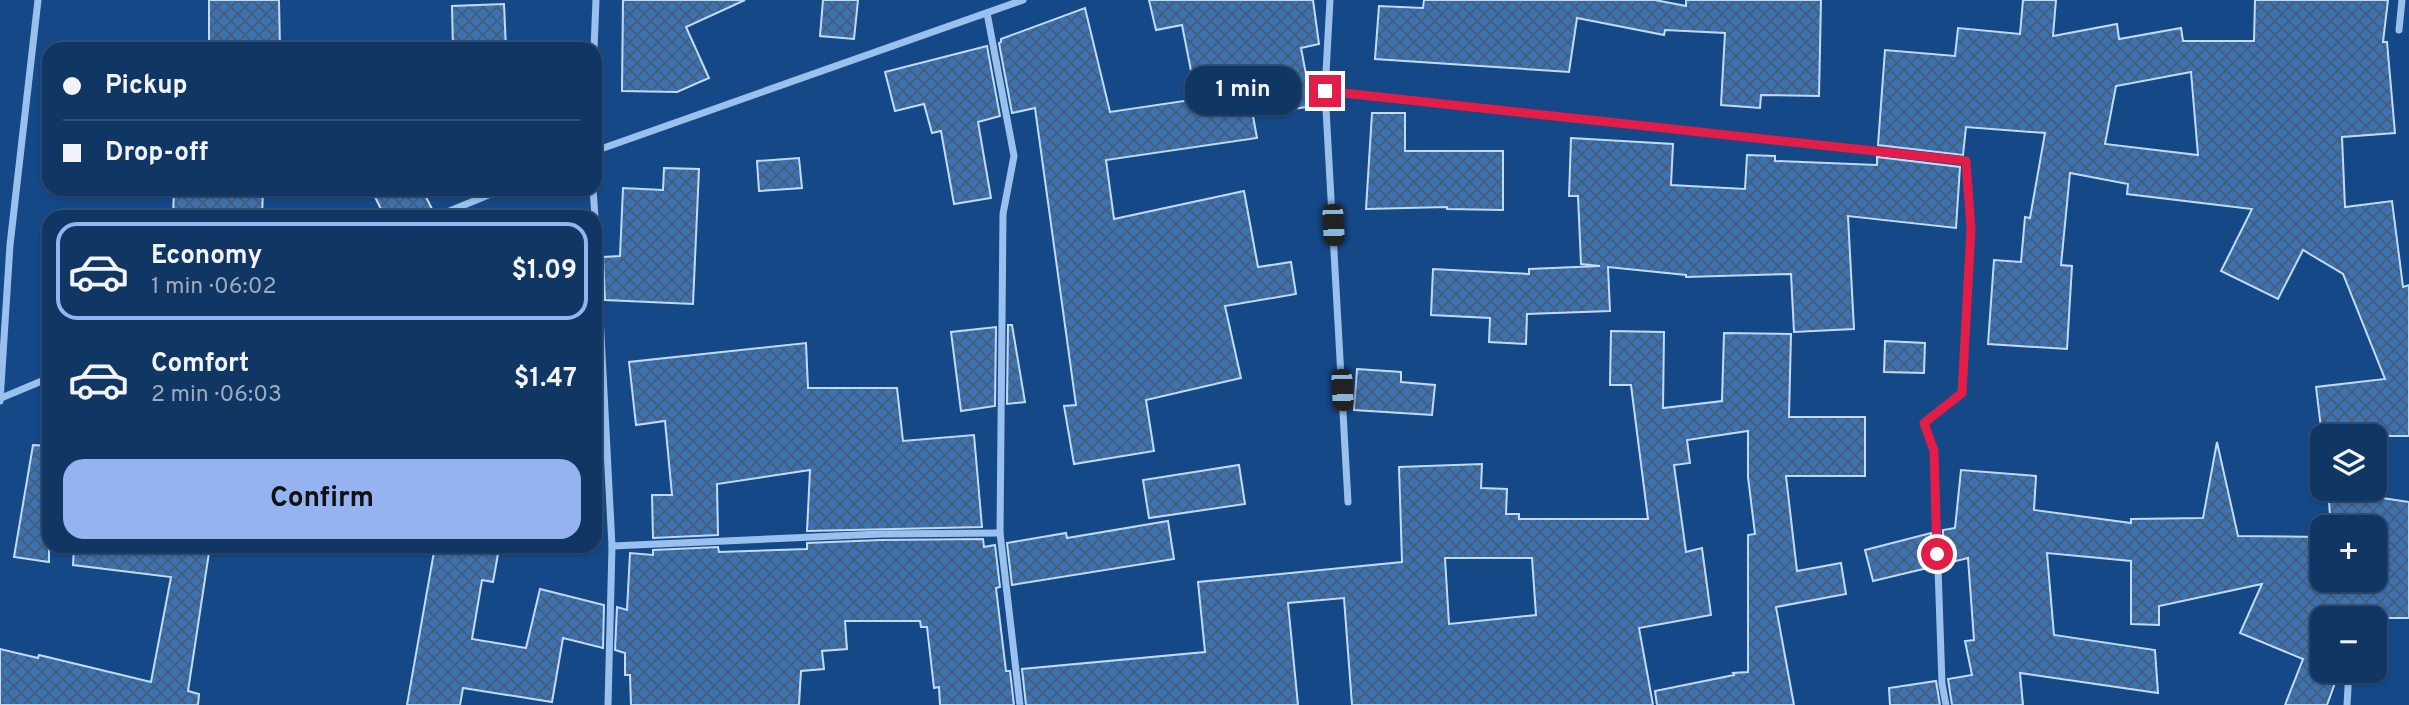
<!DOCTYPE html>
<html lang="en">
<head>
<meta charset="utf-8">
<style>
	body { margin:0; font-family:Overpass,sans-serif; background:#1e416d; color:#f1f3f6; height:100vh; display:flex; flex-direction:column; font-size:26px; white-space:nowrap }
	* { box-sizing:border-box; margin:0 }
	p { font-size:23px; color:#9cabbf }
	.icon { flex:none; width:38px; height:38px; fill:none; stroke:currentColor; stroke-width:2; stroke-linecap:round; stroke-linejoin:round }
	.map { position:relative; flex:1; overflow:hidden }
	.sheet { position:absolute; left:42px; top:210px; width:560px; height:343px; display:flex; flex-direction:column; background:#103664; border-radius:21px; box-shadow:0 2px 5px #0004,0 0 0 2px #305078 }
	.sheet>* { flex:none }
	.top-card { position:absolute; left:42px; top:42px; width:560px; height:154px; border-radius:21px; box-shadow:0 2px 5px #0004,0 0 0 2px #305078; display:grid; align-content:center; height:154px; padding:0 21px; background:#103664 }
	.fabs { position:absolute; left:2310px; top:424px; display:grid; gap:14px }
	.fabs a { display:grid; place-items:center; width:77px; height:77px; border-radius:14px; background:#103664; box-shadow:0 2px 5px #0004,0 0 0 2px #305078; font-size:35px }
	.end { position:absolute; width:32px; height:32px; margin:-16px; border:9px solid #e11d48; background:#fff; box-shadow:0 0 0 4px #fff }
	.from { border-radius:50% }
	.bubble { position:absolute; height:49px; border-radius:21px; background:#103664; box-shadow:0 2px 5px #0004,0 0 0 2px #305078; font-size:23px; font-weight:700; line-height:49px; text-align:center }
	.car { position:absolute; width:21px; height:42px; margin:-21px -10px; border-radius:9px; box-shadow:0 0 5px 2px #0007; background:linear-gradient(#222 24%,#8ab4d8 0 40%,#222 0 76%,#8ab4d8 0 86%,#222 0) }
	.top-card b { display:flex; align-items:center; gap:24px; height:66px; font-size:26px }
	.top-card b+b { border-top:2px solid #305078 }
	.top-card i { width:18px; height:18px; background:#f1f3f6 }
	ul { padding:12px 0 0; list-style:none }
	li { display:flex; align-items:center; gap:21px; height:98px; margin:0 14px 10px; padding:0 7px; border:4px solid transparent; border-radius:21px }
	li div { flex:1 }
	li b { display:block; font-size:26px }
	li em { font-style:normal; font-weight:700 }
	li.on { border-color:#95b2f1 }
	li>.icon { width:63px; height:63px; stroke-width:1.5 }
	.cta { display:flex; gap:14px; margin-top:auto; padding:14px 21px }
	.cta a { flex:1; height:80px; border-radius:21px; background:#95b2f1; color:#111; font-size:28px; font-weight:700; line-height:80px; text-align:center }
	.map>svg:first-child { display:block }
	.building { fill:url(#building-cross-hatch); stroke:#c0dbfa; stroke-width:2; fill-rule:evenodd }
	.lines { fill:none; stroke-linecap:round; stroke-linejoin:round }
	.street { stroke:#9ac1ee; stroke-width:7 }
	.route { stroke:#e11d48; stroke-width:9 }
</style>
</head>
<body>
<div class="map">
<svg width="2409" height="705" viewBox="0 0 2409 705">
	<defs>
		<pattern id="building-cross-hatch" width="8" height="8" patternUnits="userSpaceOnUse" patternTransform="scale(1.75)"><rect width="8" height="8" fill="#3d72b0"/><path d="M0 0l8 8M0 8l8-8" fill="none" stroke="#455d79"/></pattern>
	</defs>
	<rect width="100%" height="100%" fill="#154886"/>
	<g class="building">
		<path d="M 209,0 L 279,0 L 280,49 L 209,49 Z"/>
		<path d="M 623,0 L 745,0 L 686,27 L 709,78 L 677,92 L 622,91 Z"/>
		<path d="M 823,0 L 858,0 L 854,39 L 820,36 Z"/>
		<path d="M 1149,0 L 1313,0 L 1319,44 L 1301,48 L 1312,106 L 1253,116 L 1257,138 L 1106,160 L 1114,219 L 1244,191 L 1258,267 L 1291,262 L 1296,294 L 1225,306 L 1241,378 L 1146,400 L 1154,451 L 1074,464 L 1064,406 L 1076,405 L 1035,108 L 1012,113 L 999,43 L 1001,42 L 1001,39 L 1085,8 L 1110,112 L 1191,100 L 1189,87 L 1194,86 L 1182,25 L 1156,30 Z"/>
		<path d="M 1424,0 L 1655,0 L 1686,6 L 1686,0 L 1821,0 L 1819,96 L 1761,95 L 1760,108 L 1721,105 L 1725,33 L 1665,30 L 1664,35 L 1577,18 L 1569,72 L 1375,59 L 1379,6 L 1423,8 Z"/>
		<path d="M 2023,0 L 2056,0 L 2053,36 L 2117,24 L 2119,39 L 2181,28 L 2183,41 L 2254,41 L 2255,0 L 2388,0 L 2383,42 L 2387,42 L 2395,133 L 2342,137 L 2345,207 L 2392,201 L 2403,287 L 2409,285 L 2409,436 L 2322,436 L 2316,387 L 2385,379 L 2343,274 L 2303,250 L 2278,299 L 2221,271 L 2252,209 L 2127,194 L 2128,184 L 2070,173 L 2061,265 L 2072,266 L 2067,349 L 1988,344 L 1994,260 L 2021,262 L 2025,217 L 2030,218 L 2045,133 L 1966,127 L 1963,155 L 1878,145 L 1885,50 L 1955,56 L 1958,28 L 2020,34 ZM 2191,72 L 2198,155 L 2105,144 L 2116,86 Z"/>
		<path d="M 504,4 L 506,49 L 453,49 L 452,6 Z"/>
		<path d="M 987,46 L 1000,116 L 978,122 L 991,198 L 954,204 L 941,131 L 932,133 L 924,104 L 895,111 L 885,72 Z"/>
		<path d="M 1372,113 L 1405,113 L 1405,151 L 1503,151 L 1503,210 L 1447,209 L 1447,207 L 1366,209 Z"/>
		<path d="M 1571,138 L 1673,144 L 1671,185 L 1745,189 L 1747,155 L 1775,156 L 1775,161 L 1877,165 L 1877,157 L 1960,167 L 1956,228 L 1848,216 L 1854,329 L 1794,332 L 1791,274 L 1686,277 L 1686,275 L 1608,267 L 1610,311 L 1527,314 L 1526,344 L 1489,342 L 1490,318 L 1431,315 L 1433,269 L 1529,274 L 1529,269 L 1600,266 L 1581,264 L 1578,196 L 1569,196 Z"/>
		<path d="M 799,158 L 802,188 L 759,191 L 757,161 Z"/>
		<path d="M 664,168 L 699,169 L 693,304 L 605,300 L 603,257 L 620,256 L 623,188 L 663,190 Z"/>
		<path d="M 174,189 L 263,189 L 262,217 L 173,217 Z"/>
		<path d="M 371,189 L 422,189 L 433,211 L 429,217 L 385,217 Z"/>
		<path d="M 1008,325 L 1012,325 L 1025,402 L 1007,404 Z"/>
		<path d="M 996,327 L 995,406 L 961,411 L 951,332 Z"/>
		<path d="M 1611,331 L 1664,332 L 1663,408 L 1722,401 L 1724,333 L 1791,334 L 1789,417 L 1865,417 L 1865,476 L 1786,476 L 1797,571 L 1841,563 L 1846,594 L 1776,607 L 1794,705 L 1657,705 L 1655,691 L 1734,675 L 1733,673 L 1748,672 L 1748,535 L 1755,534 L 1748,477 L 1748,431 L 1687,440 L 1690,463 L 1674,465 L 1686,552 L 1702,548 L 1711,615 L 1639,628 L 1653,705 L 1352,705 L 1344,598 L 1288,603 L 1298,705 L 1026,705 L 1022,669 L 1205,652 L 1198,582 L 1402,562 L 1399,467 L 1482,464 L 1481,488 L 1507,489 L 1506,514 L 1519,514 L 1519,519 L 1648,519 L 1631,385 L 1610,385 ZM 1445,558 L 1532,558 L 1536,615 L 1449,624 Z"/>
		<path d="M 1885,341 L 1925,343 L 1924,373 L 1884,372 Z"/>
		<path d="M 806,343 L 808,388 L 897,388 L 903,441 L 974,435 L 982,527 L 807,531 L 810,470 L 717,484 L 718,535 L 653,538 L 652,495 L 672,495 L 665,421 L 636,425 L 629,362 Z"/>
		<path d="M 1357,369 L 1401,372 L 1401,382 L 1435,385 L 1432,415 L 1354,410 Z"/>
		<path d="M 2217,442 L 2238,536 L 2322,537 L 2322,579 L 2375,579 L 2375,527 L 2331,527 L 2328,490 L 2409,502 L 2409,618 L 2322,618 L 2322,670 L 2339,672 L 2327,705 L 2285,705 L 2303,659 L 2240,633 L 2262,584 L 2159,606 L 2159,625 L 2131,624 L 2131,561 L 2047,553 L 2054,635 L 2155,650 L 2158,693 L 2020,673 L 2023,705 L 1952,705 L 1948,679 L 1972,675 L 1965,641 L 1974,640 L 1968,558 L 1944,564 L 1943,530 L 1955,528 L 1961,470 L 2036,476 L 2034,510 L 2131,523 L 2131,519 L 2203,518 Z"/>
		<path d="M 33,445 L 49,446 L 49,562 L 14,557 Z"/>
		<path d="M 1239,465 L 1245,504 L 1149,518 L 1143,480 Z"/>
		<path d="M 1168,521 L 1174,559 L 1012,585 L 1007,543 L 1066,533 L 1067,538 Z"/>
		<path d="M 1931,533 L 1932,567 L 1873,581 L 1865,550 Z"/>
		<path d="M 983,539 L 984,547 L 995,545 L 1000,587 L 996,588 L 1006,671 L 1010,671 L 1014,705 L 940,705 L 939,687 L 934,688 L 927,627 L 921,627 L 920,621 L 845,621 L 847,649 L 822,651 L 824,669 L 801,671 L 799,705 L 631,705 L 630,675 L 625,675 L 625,653 L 615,650 L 617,607 L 627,610 L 630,553 L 653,555 L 653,550 L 718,547 L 719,552 L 807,549 L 807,543 L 881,540 Z"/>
		<path d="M 74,546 L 210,546 L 188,691 L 199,694 L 198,705 L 0,705 L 0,649 L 38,658 L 39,655 L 151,682 L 171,577 L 73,565 Z"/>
		<path d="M 435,546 L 451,546 L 498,554 L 493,582 L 482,580 L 472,639 L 526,648 L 540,589 L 604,605 L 603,648 L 563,638 L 552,702 L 463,688 L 460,705 L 407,705 Z"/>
		<path d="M 1936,681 L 1940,705 L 1890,705 L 1889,688 Z"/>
	</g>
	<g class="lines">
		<g class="street">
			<path d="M 1330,0 L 1325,91 L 1348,502"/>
			<path d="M 987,13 L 1014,156 L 1003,214 L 1000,533 L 1020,705"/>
			<path d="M 2399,30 L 2402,0"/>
			<path d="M 594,49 L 596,0"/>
			<path d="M 1325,91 L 1966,161 L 1971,229 L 1962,393 L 1924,423 L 1934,451 L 1942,684 L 1946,705"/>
			<path d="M 595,151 L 1023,0"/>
			<path d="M 593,189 L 595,217"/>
			<path d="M 435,217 L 503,189"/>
			<path d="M 595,219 L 612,546 L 608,705"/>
			<path d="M 1,398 L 49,378"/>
			<path d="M 0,401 L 10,245 L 38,0"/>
			<path d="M 612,546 L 881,534 L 1000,533"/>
			<path d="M 2347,705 L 2349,670"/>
		</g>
	</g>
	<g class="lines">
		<path class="route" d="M 1325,91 L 1966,161 L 1971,229 L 1962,393 L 1924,423 L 1934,451 L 1937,554"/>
	</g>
</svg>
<div class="fabs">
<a><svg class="icon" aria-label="layers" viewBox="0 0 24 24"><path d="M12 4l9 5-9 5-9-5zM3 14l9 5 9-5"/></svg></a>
<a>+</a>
<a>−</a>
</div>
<i class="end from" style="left:1937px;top:554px"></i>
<i class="end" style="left:1325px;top:91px"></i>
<div class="bubble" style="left:1185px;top:66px;width:116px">1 min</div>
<i class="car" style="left:1333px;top:225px;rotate:177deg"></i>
<i class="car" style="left:1342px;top:390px;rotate:177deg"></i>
<div class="top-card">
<b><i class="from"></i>Pickup</b>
<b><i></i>Drop-off</b>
</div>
<section class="sheet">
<ul>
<li class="on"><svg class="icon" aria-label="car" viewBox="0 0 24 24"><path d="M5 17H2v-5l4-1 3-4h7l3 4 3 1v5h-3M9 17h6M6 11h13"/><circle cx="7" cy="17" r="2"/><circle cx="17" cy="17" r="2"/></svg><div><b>Economy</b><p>1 min · 06:02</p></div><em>$1.09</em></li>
<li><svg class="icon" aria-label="car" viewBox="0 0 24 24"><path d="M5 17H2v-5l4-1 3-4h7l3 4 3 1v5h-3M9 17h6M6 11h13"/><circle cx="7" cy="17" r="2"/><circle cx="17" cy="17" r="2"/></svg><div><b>Comfort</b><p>2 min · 06:03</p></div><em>$1.47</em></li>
</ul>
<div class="cta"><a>Confirm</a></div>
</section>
</div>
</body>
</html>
